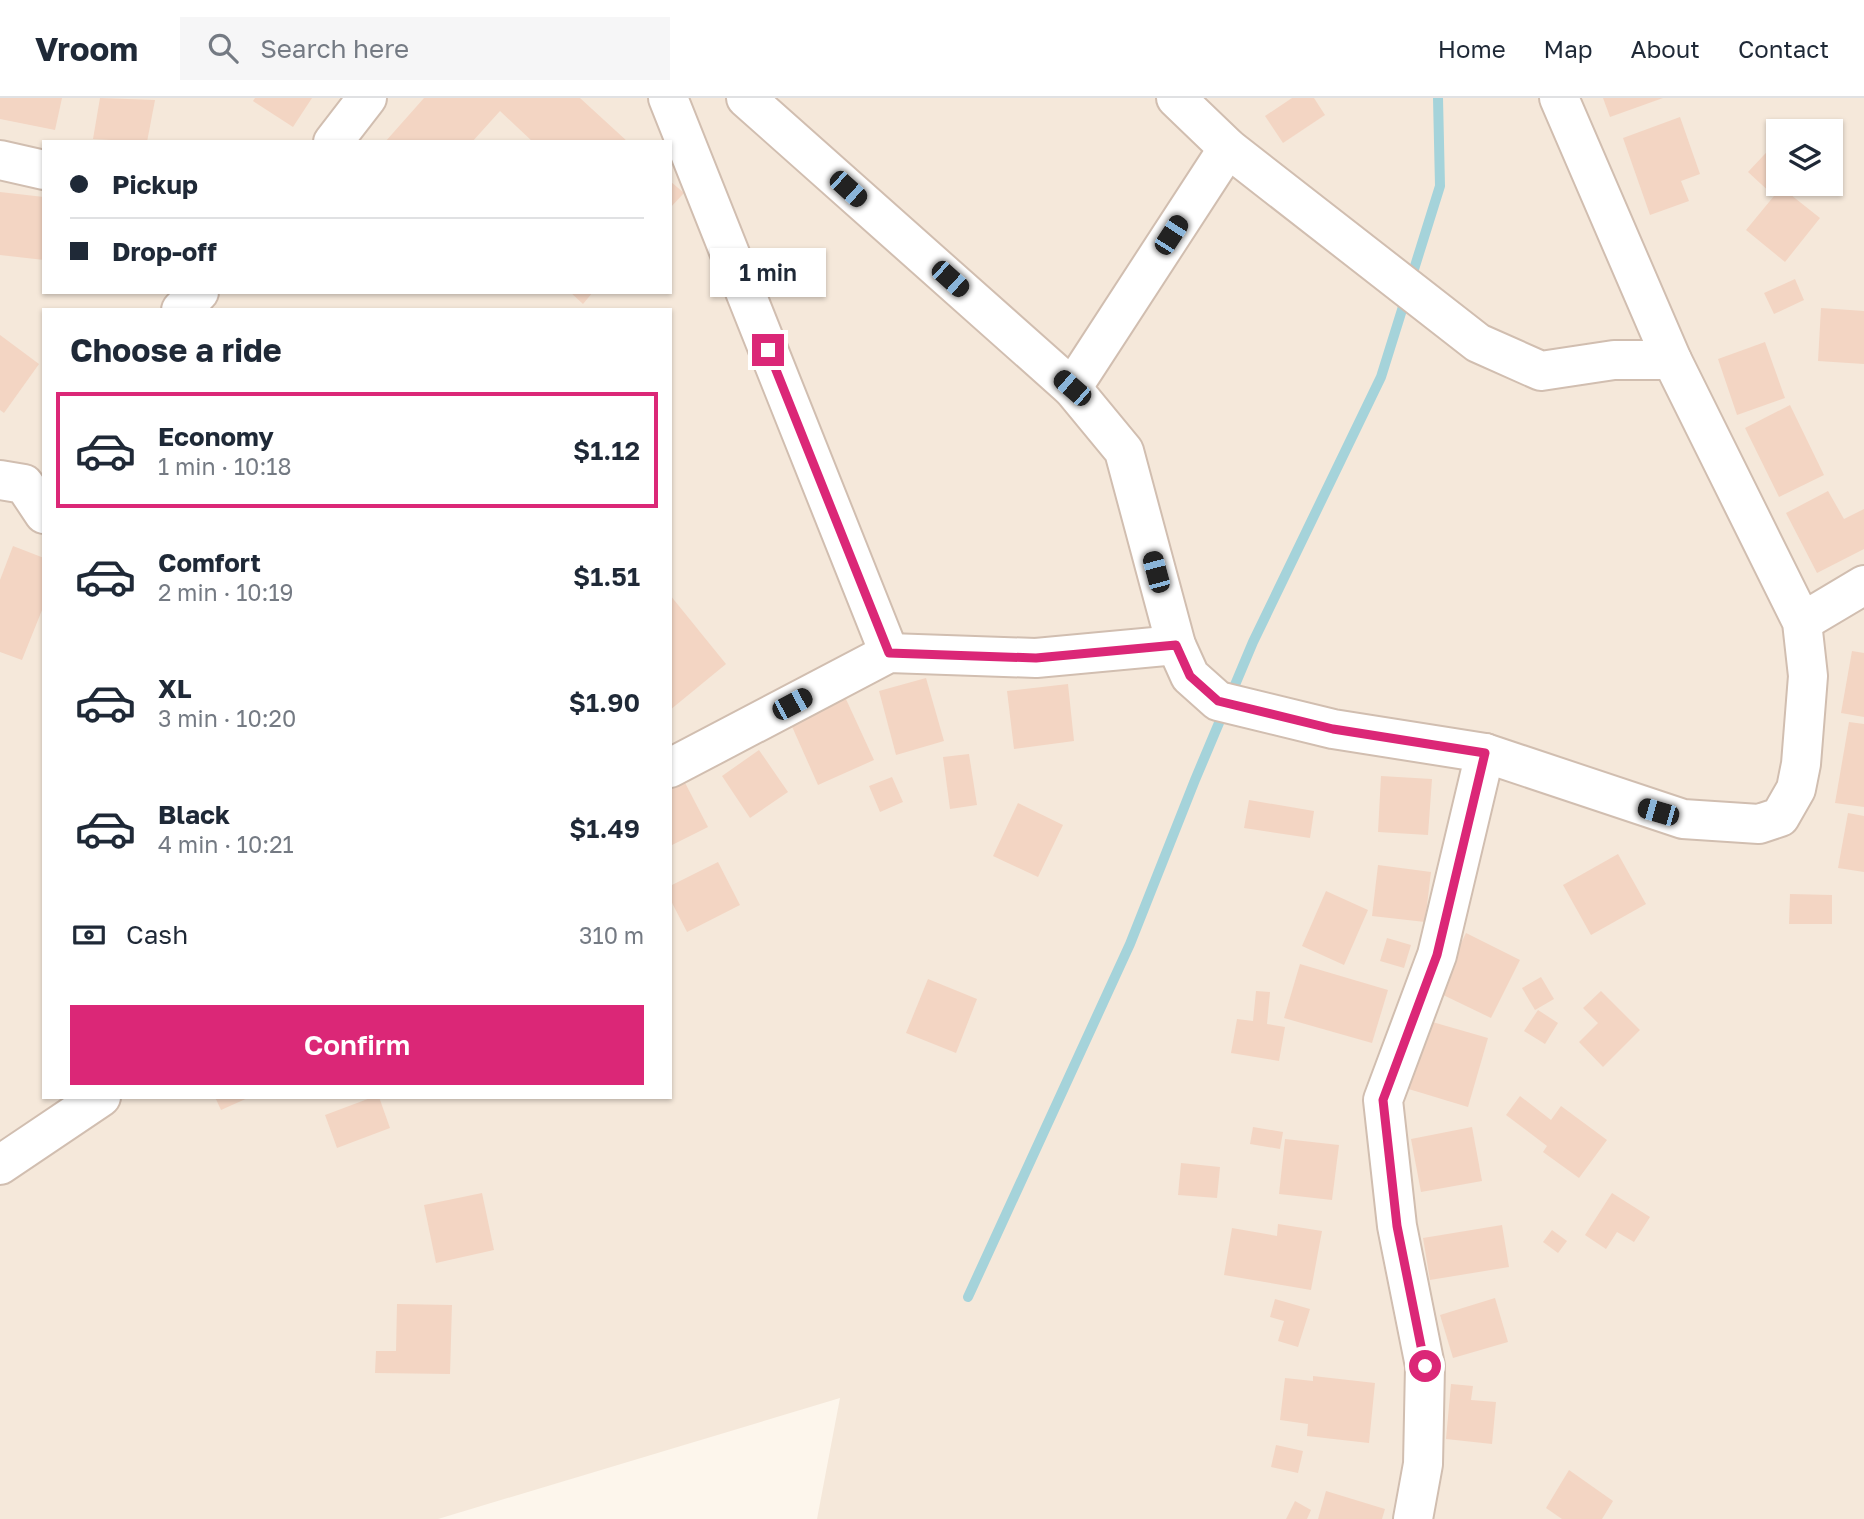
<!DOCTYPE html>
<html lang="en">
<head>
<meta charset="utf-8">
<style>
	body { margin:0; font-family:"Golos Text",sans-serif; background:#f6f6f7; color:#1f2937; height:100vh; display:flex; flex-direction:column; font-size:26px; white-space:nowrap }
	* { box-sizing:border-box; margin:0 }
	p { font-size:23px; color:#747a83 }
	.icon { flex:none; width:38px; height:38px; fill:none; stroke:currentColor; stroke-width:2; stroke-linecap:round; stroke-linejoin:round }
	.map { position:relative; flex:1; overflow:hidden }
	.details { position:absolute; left:42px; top:210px; width:630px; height:791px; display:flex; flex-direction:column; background:#fff; border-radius:0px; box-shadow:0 2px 5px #0004 }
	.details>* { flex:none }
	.top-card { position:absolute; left:42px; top:42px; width:630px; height:154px; border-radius:0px; box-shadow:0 2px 5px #0004; display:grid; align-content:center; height:154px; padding:0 28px; background:#fff }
	.buttons { position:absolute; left:1766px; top:21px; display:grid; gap:14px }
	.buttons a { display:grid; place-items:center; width:77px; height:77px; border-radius:0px; background:#fff; box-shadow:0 2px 5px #0004; font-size:35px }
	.end { position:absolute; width:32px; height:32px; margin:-16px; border:9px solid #db2777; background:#fff; box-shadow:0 0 0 4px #fff }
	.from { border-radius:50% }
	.bubble { position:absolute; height:49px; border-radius:0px; background:#fff; box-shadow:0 2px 5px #0004; font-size:23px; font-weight:600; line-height:49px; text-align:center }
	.car { position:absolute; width:21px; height:42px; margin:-21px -10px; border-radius:9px; box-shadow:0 0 5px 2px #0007; background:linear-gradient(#222 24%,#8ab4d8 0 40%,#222 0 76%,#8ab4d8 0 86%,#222 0) }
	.top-card b { display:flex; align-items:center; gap:24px; height:66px; font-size:26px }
	.top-card b+b { border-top:2px solid #e0e1e3 }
	.top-card i { width:18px; height:18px; background:#1f2937 }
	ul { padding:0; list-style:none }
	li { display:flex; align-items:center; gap:21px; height:116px; margin:0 14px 10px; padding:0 14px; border:4px solid transparent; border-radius:0px }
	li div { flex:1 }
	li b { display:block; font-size:26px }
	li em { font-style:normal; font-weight:600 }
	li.current { border-color:#db2777 }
	li>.icon { width:63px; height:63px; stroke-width:1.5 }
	h2 { padding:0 28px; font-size:32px; line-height:84px }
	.pay { display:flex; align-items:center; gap:18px; height:77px; padding:0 28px; font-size:26px }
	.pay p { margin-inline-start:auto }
	.button { display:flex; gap:14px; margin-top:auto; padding:14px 28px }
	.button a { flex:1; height:80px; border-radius:0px; background:#db2777; color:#fff; font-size:28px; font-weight:600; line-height:80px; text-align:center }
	header { display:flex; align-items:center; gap:42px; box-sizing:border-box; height:98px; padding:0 35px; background:#fff; border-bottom:2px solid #e0e1e3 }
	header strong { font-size:33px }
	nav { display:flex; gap:38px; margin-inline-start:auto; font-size:24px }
	.search { width:490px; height:63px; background:#f6f6f7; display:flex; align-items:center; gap:18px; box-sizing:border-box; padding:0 24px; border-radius:0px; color:#747a83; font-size:26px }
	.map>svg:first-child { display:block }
	.residential { fill:#f5e8da; fill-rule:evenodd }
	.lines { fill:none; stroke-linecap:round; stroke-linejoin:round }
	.stream { stroke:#a5d3da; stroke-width:10 }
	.building { fill:#f3d5c3 }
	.minor-casing { stroke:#d1beb0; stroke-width:42 }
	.minor { stroke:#fff; stroke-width:38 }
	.route { stroke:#db2777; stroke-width:9 }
</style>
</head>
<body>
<header>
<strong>Vroom</strong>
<div class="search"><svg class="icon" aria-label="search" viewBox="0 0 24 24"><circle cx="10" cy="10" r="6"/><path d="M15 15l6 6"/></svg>Search here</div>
<nav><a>Home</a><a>Map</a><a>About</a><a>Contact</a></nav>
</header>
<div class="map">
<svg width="1864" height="1421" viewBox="0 0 1864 1421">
	<rect width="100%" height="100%" fill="#fdf6ec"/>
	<path class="residential" d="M 0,0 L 1864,0 L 1864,1421 L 817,1421 L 840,1300 L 438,1421 L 0,1421 ZM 1778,33 L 1830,33 L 1830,86 L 1778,86 ZM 44,44 L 670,44 L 670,194 L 44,194 ZM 44,212 L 670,212 L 670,999 L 44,999 Z"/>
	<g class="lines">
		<g class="stream">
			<path d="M 1410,184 L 1440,88 L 1438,0"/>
			<path d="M 968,1199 L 1130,846 L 1195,682 L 1253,544 L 1381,279 L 1406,199"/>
		</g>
	</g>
	<g class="building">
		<path d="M 0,0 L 62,0 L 55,32 L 0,21 Z"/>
		<path d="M 100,0 L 155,2 L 147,44 L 93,41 Z"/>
		<path d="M 255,0 L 312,0 L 293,29 L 253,3 Z"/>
		<path d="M 424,0 L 580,0 L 628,44 L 533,44 L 500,13 L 472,44 L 385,44 Z"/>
		<path d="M 1292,0 L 1314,0 L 1325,17 L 1283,45 L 1265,18 Z"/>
		<path d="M 1603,0 L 1663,0 L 1610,19 Z"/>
		<path d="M 1680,19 L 1700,76 L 1681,83 L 1689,103 L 1650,117 L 1623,40 Z"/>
		<path d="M 1778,42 L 1778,86 L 1792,86 L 1786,93 L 1820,120 L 1785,164 L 1746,132 L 1774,98 L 1748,74 Z"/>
		<path d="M 670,83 L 684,95 L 670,110 Z"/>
		<path d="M 0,94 L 44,99 L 44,162 L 0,157 Z"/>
		<path d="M 1795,181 L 1804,202 L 1774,216 L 1764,195 Z"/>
		<path d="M 570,194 L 593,194 L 583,206 Z"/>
		<path d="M 1821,210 L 1864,213 L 1864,266 L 1818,263 Z"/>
		<path d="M 0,237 L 39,266 L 4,315 L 0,312 Z"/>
		<path d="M 1765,244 L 1785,300 L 1737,317 L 1718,261 Z"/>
		<path d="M 1790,307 L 1824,377 L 1779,399 L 1745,330 Z"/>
		<path d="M 1828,393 L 1844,421 L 1864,411 L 1864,451 L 1817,475 L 1786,415 Z"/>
		<path d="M 13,448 L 44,460 L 44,507 L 22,562 L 0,554 L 0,482 Z"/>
		<path d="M 670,497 L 726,566 L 670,612 Z"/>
		<path d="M 1852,553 L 1864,555 L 1864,619 L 1841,615 Z"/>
		<path d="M 926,580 L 944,643 L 896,657 L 879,593 Z"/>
		<path d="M 1068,586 L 1074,643 L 1014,651 L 1007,593 Z"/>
		<path d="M 845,599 L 874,662 L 818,687 L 790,624 Z"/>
		<path d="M 1849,624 L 1864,626 L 1864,709 L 1835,705 Z"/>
		<path d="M 759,652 L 788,694 L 750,720 L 722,678 Z"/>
		<path d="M 969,656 L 977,707 L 950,711 L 943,659 Z"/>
		<path d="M 1381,678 L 1432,681 L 1428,737 L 1378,734 Z"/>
		<path d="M 682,679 L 708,729 L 670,748 L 670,686 Z"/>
		<path d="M 892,679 L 903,704 L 880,714 L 869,688 Z"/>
		<path d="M 1249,702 L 1314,713 L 1310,740 L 1244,730 Z"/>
		<path d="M 1018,705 L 1063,727 L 1038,779 L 993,758 Z"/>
		<path d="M 1848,715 L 1864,718 L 1864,774 L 1838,770 Z"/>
		<path d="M 1618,756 L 1646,806 L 1591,837 L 1563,787 Z"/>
		<path d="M 718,764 L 740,807 L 687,834 L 670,801 L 670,788 Z"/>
		<path d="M 1378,767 L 1431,774 L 1425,824 L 1372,818 Z"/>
		<path d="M 1326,793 L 1368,812 L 1344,867 L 1302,848 Z"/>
		<path d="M 1790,796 L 1832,797 L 1832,826 L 1789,826 Z"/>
		<path d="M 1466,835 L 1520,862 L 1491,920 L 1437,894 Z"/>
		<path d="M 1387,840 L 1411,847 L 1404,870 L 1380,863 Z"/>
		<path d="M 1300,866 L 1388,892 L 1372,945 L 1284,920 Z"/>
		<path d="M 1541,879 L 1554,901 L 1535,912 L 1522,890 Z"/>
		<path d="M 928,881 L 977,901 L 956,955 L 906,935 Z"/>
		<path d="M 1256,893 L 1270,894 L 1267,926 L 1285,929 L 1279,963 L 1231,955 L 1237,921 L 1253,923 Z"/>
		<path d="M 1601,893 L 1640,932 L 1603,969 L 1579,944 L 1598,925 L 1583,910 Z"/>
		<path d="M 1538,912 L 1558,925 L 1545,946 L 1524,933 Z"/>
		<path d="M 1422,921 L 1488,940 L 1468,1009 L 1402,989 Z"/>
		<path d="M 1520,998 L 1551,1022 L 1561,1008 L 1607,1042 L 1579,1080 L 1543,1054 L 1547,1048 L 1506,1017 Z"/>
		<path d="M 215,999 L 250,999 L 221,1012 Z"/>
		<path d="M 373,999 L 379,999 L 390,1030 L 337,1050 L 325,1017 Z"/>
		<path d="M 1253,1029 L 1283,1034 L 1280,1051 L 1250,1046 Z"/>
		<path d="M 1472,1029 L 1482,1083 L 1421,1094 L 1411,1041 Z"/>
		<path d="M 1285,1041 L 1339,1047 L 1332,1102 L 1279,1096 Z"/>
		<path d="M 1181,1065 L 1220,1069 L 1217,1100 L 1178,1097 Z"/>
		<path d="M 482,1095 L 494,1152 L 436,1165 L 424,1107 Z"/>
		<path d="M 1612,1095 L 1650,1119 L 1634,1144 L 1617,1134 L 1606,1151 L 1585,1137 Z"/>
		<path d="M 1278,1126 L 1322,1133 L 1311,1192 L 1224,1177 L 1232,1130 L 1277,1138 Z"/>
		<path d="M 1502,1127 L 1509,1169 L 1430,1182 L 1423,1140 Z"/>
		<path d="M 1552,1132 L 1567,1143 L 1558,1155 L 1543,1144 Z"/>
		<path d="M 1495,1200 L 1508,1244 L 1453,1260 L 1440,1217 Z"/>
		<path d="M 1275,1201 L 1310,1211 L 1298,1249 L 1278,1243 L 1284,1223 L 1270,1219 Z"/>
		<path d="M 397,1206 L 452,1207 L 450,1276 L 375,1275 L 376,1253 L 396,1253 Z"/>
		<path d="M 1313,1278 L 1375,1285 L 1369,1345 L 1307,1338 L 1308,1326 L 1280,1322 L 1285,1280 L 1313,1283 Z"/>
		<path d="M 1451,1286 L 1473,1288 L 1471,1302 L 1496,1304 L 1492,1346 L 1446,1341 Z"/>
		<path d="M 1276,1347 L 1303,1353 L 1298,1375 L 1271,1369 Z"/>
		<path d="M 1569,1372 L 1613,1403 L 1602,1421 L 1562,1421 L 1546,1410 Z"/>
		<path d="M 1326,1393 L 1385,1411 L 1382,1421 L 1318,1421 Z"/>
		<path d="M 1295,1403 L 1311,1412 L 1307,1421 L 1286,1421 Z"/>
	</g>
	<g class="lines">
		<defs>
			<g id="minor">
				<path d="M 668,0 L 889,555"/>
				<path d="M 746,0 L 1072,290 L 1124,353 L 1176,547 L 1190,578 L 1218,603 L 1333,631 L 1485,655 L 1683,721 L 1759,726 L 1780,719 L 1796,691 L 1801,666 L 1808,578 L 1802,524 L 1672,262 L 1559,0"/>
				<path d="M 1176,0 L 1228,50 L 1478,245 L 1541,273 L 1614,262 L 1672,262"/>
				<path d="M 333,44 L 367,0"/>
				<path d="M 0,62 L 44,72"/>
				<path d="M 181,212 L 199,194"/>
				<path d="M 1072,290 L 1228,50"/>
				<path d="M 0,382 L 24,386 L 44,416"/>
				<path d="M 1802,524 L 1864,487"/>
				<path d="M 670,670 L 889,555 L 1036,560 L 1176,547"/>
				<path d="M 0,1067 L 101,999"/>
				<path d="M 1413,1421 L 1423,1366 L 1425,1268 L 1397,1128 L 1383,1002 L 1437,857 L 1485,655"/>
			</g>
		</defs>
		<use href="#minor" class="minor-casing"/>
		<use href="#minor" class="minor"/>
	</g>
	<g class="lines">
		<path class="route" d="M 768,252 L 889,555 L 1036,560 L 1176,547 L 1190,578 L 1218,603 L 1333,631 L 1485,655 L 1437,857 L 1383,1002 L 1397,1128 L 1425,1268"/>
	</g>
</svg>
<div class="buttons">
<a><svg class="icon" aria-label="layers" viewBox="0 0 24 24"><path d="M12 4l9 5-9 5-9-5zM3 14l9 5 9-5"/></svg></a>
</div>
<i class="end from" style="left:1425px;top:1268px"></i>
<i class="end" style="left:768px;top:252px"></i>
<div class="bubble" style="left:710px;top:150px;width:116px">1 min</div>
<i class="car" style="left:848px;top:91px;rotate:132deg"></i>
<i class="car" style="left:1171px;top:137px;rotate:33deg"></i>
<i class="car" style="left:950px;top:181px;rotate:132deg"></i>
<i class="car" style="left:1072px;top:290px;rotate:311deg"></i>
<i class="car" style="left:1156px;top:474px;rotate:345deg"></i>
<i class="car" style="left:792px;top:606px;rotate:62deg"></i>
<i class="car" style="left:1658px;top:714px;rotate:286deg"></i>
<div class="top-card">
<b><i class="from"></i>Pickup</b>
<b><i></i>Drop-off</b>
</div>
<section class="details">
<h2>Choose a ride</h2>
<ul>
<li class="current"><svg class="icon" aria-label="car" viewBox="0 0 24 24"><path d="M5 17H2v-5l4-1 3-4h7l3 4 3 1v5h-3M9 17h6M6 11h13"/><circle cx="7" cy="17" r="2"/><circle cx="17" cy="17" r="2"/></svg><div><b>Economy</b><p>1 min · 10:18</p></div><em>$1.12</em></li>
<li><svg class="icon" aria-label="car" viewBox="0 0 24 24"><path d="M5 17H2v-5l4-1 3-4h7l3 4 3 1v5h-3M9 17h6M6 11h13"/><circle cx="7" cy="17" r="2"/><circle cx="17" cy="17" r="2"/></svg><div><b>Comfort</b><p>2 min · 10:19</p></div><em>$1.51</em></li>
<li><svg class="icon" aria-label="car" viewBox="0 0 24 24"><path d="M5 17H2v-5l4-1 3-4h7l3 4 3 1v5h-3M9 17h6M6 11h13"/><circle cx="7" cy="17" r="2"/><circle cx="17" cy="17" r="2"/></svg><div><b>XL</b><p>3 min · 10:20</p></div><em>$1.90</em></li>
<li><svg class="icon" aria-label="car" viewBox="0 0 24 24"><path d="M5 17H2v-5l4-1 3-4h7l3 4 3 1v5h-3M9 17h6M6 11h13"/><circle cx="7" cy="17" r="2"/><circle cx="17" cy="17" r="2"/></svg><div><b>Black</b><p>4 min · 10:21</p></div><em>$1.49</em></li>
</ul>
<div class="pay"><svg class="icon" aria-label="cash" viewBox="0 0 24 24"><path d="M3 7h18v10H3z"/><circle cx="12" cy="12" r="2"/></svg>Cash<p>310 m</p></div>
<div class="button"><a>Confirm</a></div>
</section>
</div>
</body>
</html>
